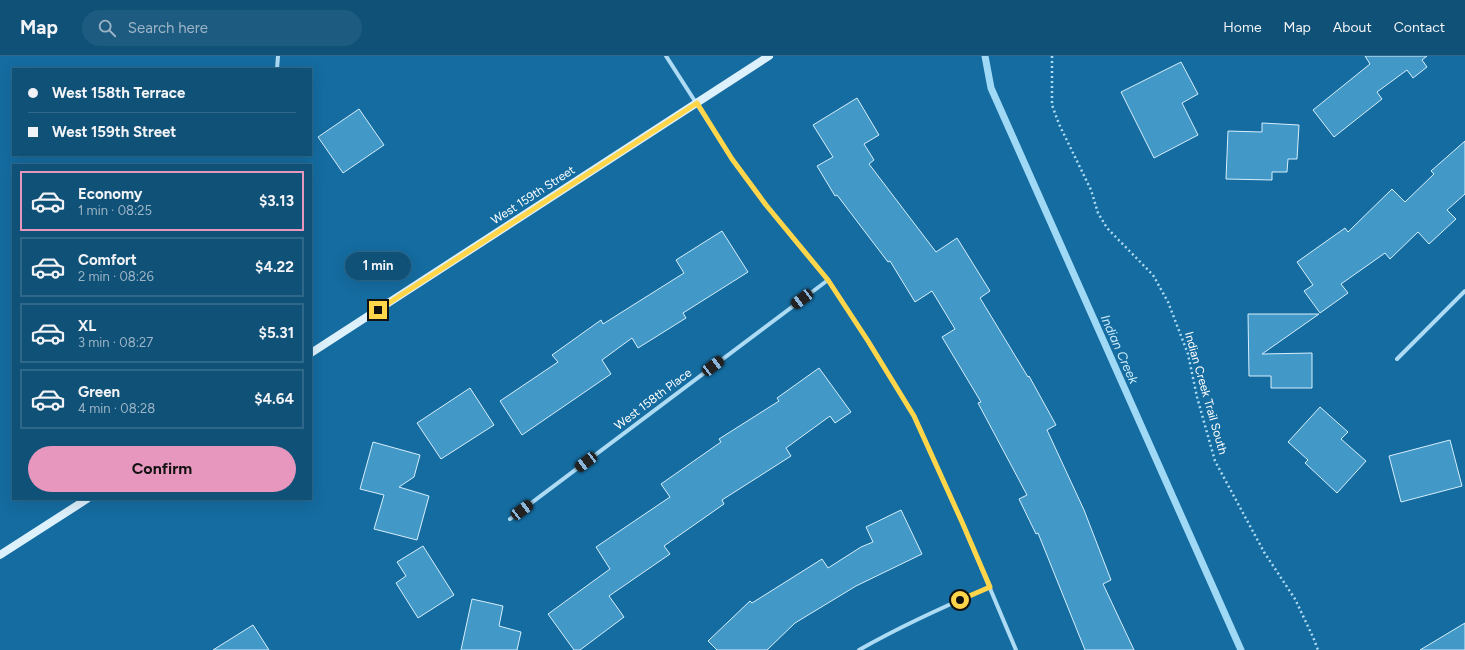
<!DOCTYPE html>
<html lang="en">
<head>
<meta charset="utf-8">
<style>
	body { margin:0; font-family:Figtree,sans-serif; background:#1e5b80; color:#f1f3f6; height:100vh; display:flex; flex-direction:column; font-size:15px; white-space:nowrap }
	* { box-sizing:border-box; margin:0 }
	p { font-size:13px; color:#9cb5c6 }
	.icon { flex:none; width:22px; height:22px; fill:none; stroke:currentColor; stroke-width:2; stroke-linecap:round; stroke-linejoin:round }
	.map { position:relative; flex:1; overflow:hidden }
	.side { position:absolute; left:12px; top:108px; width:300px; height:336px; display:flex; flex-direction:column; background:#105178; border-radius:0px; box-shadow:0 4px 16px #0002,0 0 0 1px #30688a }
	.side>* { flex:none }
	.guide { position:absolute; left:12px; top:12px; width:300px; height:88px; border-radius:0px; box-shadow:0 4px 16px #0002,0 0 0 1px #30688a; display:grid; align-content:center; height:88px; padding:0 16px; background:#105178 }
	.end { position:absolute; width:18px; height:18px; margin:-9px; border:5px solid #ffd54a; background:#111; box-shadow:0 0 0 2px #111 }
	.from { border-radius:50% }
	.bubble { position:absolute; height:28px; border-radius:14px; background:#105178; box-shadow:0 4px 16px #0002,0 0 0 1px #30688a; font-size:13px; font-weight:700; line-height:28px; text-align:center }
	.car { position:absolute; width:12px; height:24px; margin:-12px -6px; border-radius:5px; box-shadow:0 0 3px 1px #0007; background:linear-gradient(#222 24%,#8ab4d8 0 40%,#222 0 76%,#8ab4d8 0 86%,#222 0) }
	.guide b { display:flex; align-items:center; gap:14px; height:38px; font-size:15px }
	.guide b+b { border-top:1px solid #30688a }
	.guide i { width:10px; height:10px; background:#f1f3f6 }
	ul { padding:7px 0 0; list-style:none }
	li { display:flex; align-items:center; gap:12px; height:60px; margin:0 8px 6px; padding:0 8px; border:2px solid #30688a; border-radius:0px }
	li div { flex:1 }
	li b { display:block; font-size:15px }
	li em { font-style:normal; font-weight:700 }
	li.selected { border-color:#e797bd }
	li>.icon { width:36px; height:36px; stroke-width:1.5 }
	.cta { display:flex; gap:8px; margin-top:auto; padding:8px 16px }
	.cta a { flex:1; height:46px; border-radius:24px; background:#e797bd; color:#111; font-size:16px; font-weight:700; line-height:46px; text-align:center }
	header { display:flex; align-items:center; gap:24px; box-sizing:border-box; height:56px; padding:0 20px; background:#105178; border-bottom:1px solid #30688a }
	header strong { font-size:19px }
	nav { display:flex; gap:22px; margin-inline-start:auto; font-size:14px }
	.search { width:280px; height:36px; background:#1e5b80; display:flex; align-items:center; gap:10px; box-sizing:border-box; padding:0 14px; border-radius:22px; color:#9cb5c6; font-size:15px }
	.map>svg:first-child { display:block }
	.lines { fill:none; stroke-linecap:round; stroke-linejoin:round }
	.stream { stroke:#a0d9f6; stroke-width:7 }
	.building { fill:#4298c7; stroke:#d6effd }
	.path { stroke:#addbf4; stroke-width:2.5; stroke-dasharray:2 3; stroke-linecap:butt }
	.street { stroke:#addbf4; stroke-width:4 }
	.secondary { stroke:#ddf1fd; stroke-width:8 }
	.route { stroke:#ffd54a; stroke-width:5 }
	.labels { text-anchor:middle; stroke-width:3; stroke-linejoin:round; paint-order:stroke }
	.street-label { font-size:12px; fill:#fff; stroke:#156ca0 }
	.water-label { font-size:13px; font-style:italic; fill:#cbebfb; stroke:#156ca0 }
</style>
</head>
<body>
<header>
<strong>Map</strong>
<div class="search"><svg class="icon" aria-label="search" viewBox="0 0 24 24"><circle cx="10" cy="10" r="6"/><path d="M15 15l6 6"/></svg>Search here</div>
<nav><a>Home</a><a>Map</a><a>About</a><a>Contact</a></nav>
</header>
<div class="map">
<svg width="1465" height="594" viewBox="0 0 1465 594">
	<rect width="100%" height="100%" fill="#156ca0"/>
	<g class="lines">
		<path class="stream" d="M 985,0 L 991,32 L 1241,594"/>
	</g>
	<g class="building">
		<path d="M 1365,0 L 1427,0 L 1422,4 L 1427,11 L 1413,22 L 1407,14 L 1377,36 L 1382,43 L 1334,81 L 1313,54 L 1370,8 Z"/>
		<path d="M 1181,6 L 1198,38 L 1182,47 L 1198,79 L 1154,102 L 1121,36 Z"/>
		<path d="M 857,42 L 879,79 L 864,88 L 874,104 L 869,108 L 936,196 L 957,182 L 990,235 L 980,242 L 1028,321 L 1029,320 L 1056,369 L 1047,374 L 1084,454 L 1111,524 L 1103,528 L 1134,594 L 1085,594 L 1038,477 L 1036,478 L 1019,443 L 1027,439 L 978,347 L 981,346 L 942,281 L 955,273 L 932,235 L 915,246 L 890,205 L 888,206 L 837,139 L 835,140 L 817,110 L 833,101 L 813,69 Z"/>
		<path d="M 359,53 L 384,89 L 343,117 L 318,81 Z"/>
		<path d="M 1262,67 L 1299,69 L 1297,103 L 1288,103 L 1287,116 L 1272,116 L 1272,124 L 1226,123 L 1228,75 L 1262,76 Z"/>
		<path d="M 1465,85 L 1465,138 L 1447,154 L 1456,163 L 1429,188 L 1418,176 L 1390,203 L 1385,197 L 1341,228 L 1348,237 L 1320,257 L 1304,235 L 1313,229 L 1297,206 L 1345,172 L 1348,176 L 1392,133 L 1405,146 L 1434,118 L 1431,115 Z"/>
		<path d="M 722,175 L 748,216 L 683,257 L 686,262 L 638,292 L 632,282 L 602,304 L 611,318 L 522,379 L 500,345 L 558,306 L 552,299 L 601,264 L 603,268 L 684,217 L 676,204 Z"/>
		<path d="M 1248,258 L 1319,258 L 1262,298 L 1312,297 L 1312,332 L 1271,332 L 1271,320 L 1249,320 Z"/>
		<path d="M 819,312 L 851,356 L 835,367 L 830,360 L 786,392 L 791,400 L 722,444 L 724,448 L 664,490 L 670,498 L 609,540 L 624,561 L 580,594 L 574,594 L 548,558 L 610,513 L 596,491 L 670,441 L 661,428 L 721,386 L 719,383 L 779,345 L 777,342 Z"/>
		<path d="M 470,332 L 494,369 L 441,403 L 417,367 Z"/>
		<path d="M 1320,351 L 1348,376 L 1341,383 L 1366,405 L 1337,437 L 1305,407 L 1308,404 L 1288,386 Z"/>
		<path d="M 1450,384 L 1462,430 L 1401,446 L 1389,400 Z"/>
		<path d="M 373,386 L 420,399 L 414,421 L 399,431 L 429,440 L 417,484 L 374,473 L 384,439 L 360,433 Z"/>
		<path d="M 901,454 L 922,498 L 856,530 L 795,567 L 767,594 L 717,594 L 708,585 L 750,545 L 752,547 L 822,503 L 828,512 L 861,491 L 873,486 L 866,471 Z"/>
		<path d="M 423,490 L 454,539 L 418,562 L 396,527 L 406,520 L 397,506 Z"/>
		<path d="M 472,543 L 503,550 L 499,570 L 521,576 L 517,594 L 461,594 Z"/>
		<path d="M 1465,567 L 1465,594 L 1420,594 Z"/>
		<path d="M 253,569 L 269,594 L 213,594 Z"/>
	</g>
	<g class="lines">
		<path class="path" d="M 1052,0 L 1052,49 L 1059,68 L 1091,134 L 1098,157 L 1107,172 L 1153,219 L 1168,246 L 1188,298 L 1197,341 L 1215,405 L 1264,496 L 1295,543 L 1313,581 L 1318,594"/>
		<g class="street">
			<path d="M 666,0 L 732,103 L 766,149 L 828,224 L 868,285 L 914,360 L 962,466 L 1016,594"/>
			<path d="M 277,13 L 278,0"/>
			<path d="M 1397,303 L 1465,235"/>
			<path d="M 510,463 L 828,224"/>
			<path d="M 859,594 C 901,570 945,550 990,531"/>
		</g>
		<g class="secondary">
			<path d="M 311,297 L 769,0"/>
			<path d="M 0,499 L 87,443"/>
		</g>
	</g>
	<g class="lines">
		<path class="route" d="M 378,254 L 697,47 L 732,103 L 766,149 L 828,224 L 868,285 L 914,360 L 962,466 L 990,531 L 960,544"/>
	</g>
	<g class="labels">
		<g class="street-label">
			<text transform="translate(533 139) rotate(-33)" y="4">West 159th Street</text>
			<text transform="translate(1206 337) rotate(74)" y="4">Indian Creek Trail South</text>
			<text transform="translate(653 343) rotate(-37)" y="4">West 158th Place</text>
		</g>
		<g class="water-label">
			<text transform="translate(1120 293) rotate(66)" y="5">Indian Creek</text>
		</g>
	</g>
</svg>
<i class="end from" style="left:960px;top:544px"></i>
<i class="end" style="left:378px;top:254px"></i>
<div class="bubble" style="left:345px;top:196px;width:66px">1 min</div>
<i class="car" style="left:802px;top:243px;rotate:233deg"></i>
<i class="car" style="left:713px;top:310px;rotate:53deg"></i>
<i class="car" style="left:586px;top:406px;rotate:233deg"></i>
<i class="car" style="left:522px;top:454px;rotate:53deg"></i>
<div class="guide">
<b><i class="from"></i>West 158th Terrace</b>
<b><i></i>West 159th Street</b>
</div>
<section class="side">
<ul>
<li class="selected"><svg class="icon" aria-label="car" viewBox="0 0 24 24"><path d="M5 17H2v-5l4-1 3-4h7l3 4 3 1v5h-3M9 17h6M6 11h13"/><circle cx="7" cy="17" r="2"/><circle cx="17" cy="17" r="2"/></svg><div><b>Economy</b><p>1 min · 08:25</p></div><em>$3.13</em></li>
<li><svg class="icon" aria-label="car" viewBox="0 0 24 24"><path d="M5 17H2v-5l4-1 3-4h7l3 4 3 1v5h-3M9 17h6M6 11h13"/><circle cx="7" cy="17" r="2"/><circle cx="17" cy="17" r="2"/></svg><div><b>Comfort</b><p>2 min · 08:26</p></div><em>$4.22</em></li>
<li><svg class="icon" aria-label="car" viewBox="0 0 24 24"><path d="M5 17H2v-5l4-1 3-4h7l3 4 3 1v5h-3M9 17h6M6 11h13"/><circle cx="7" cy="17" r="2"/><circle cx="17" cy="17" r="2"/></svg><div><b>XL</b><p>3 min · 08:27</p></div><em>$5.31</em></li>
<li><svg class="icon" aria-label="car" viewBox="0 0 24 24"><path d="M5 17H2v-5l4-1 3-4h7l3 4 3 1v5h-3M9 17h6M6 11h13"/><circle cx="7" cy="17" r="2"/><circle cx="17" cy="17" r="2"/></svg><div><b>Green</b><p>4 min · 08:28</p></div><em>$4.64</em></li>
</ul>
<div class="cta"><a>Confirm</a></div>
</section>
</div>
</body>
</html>
